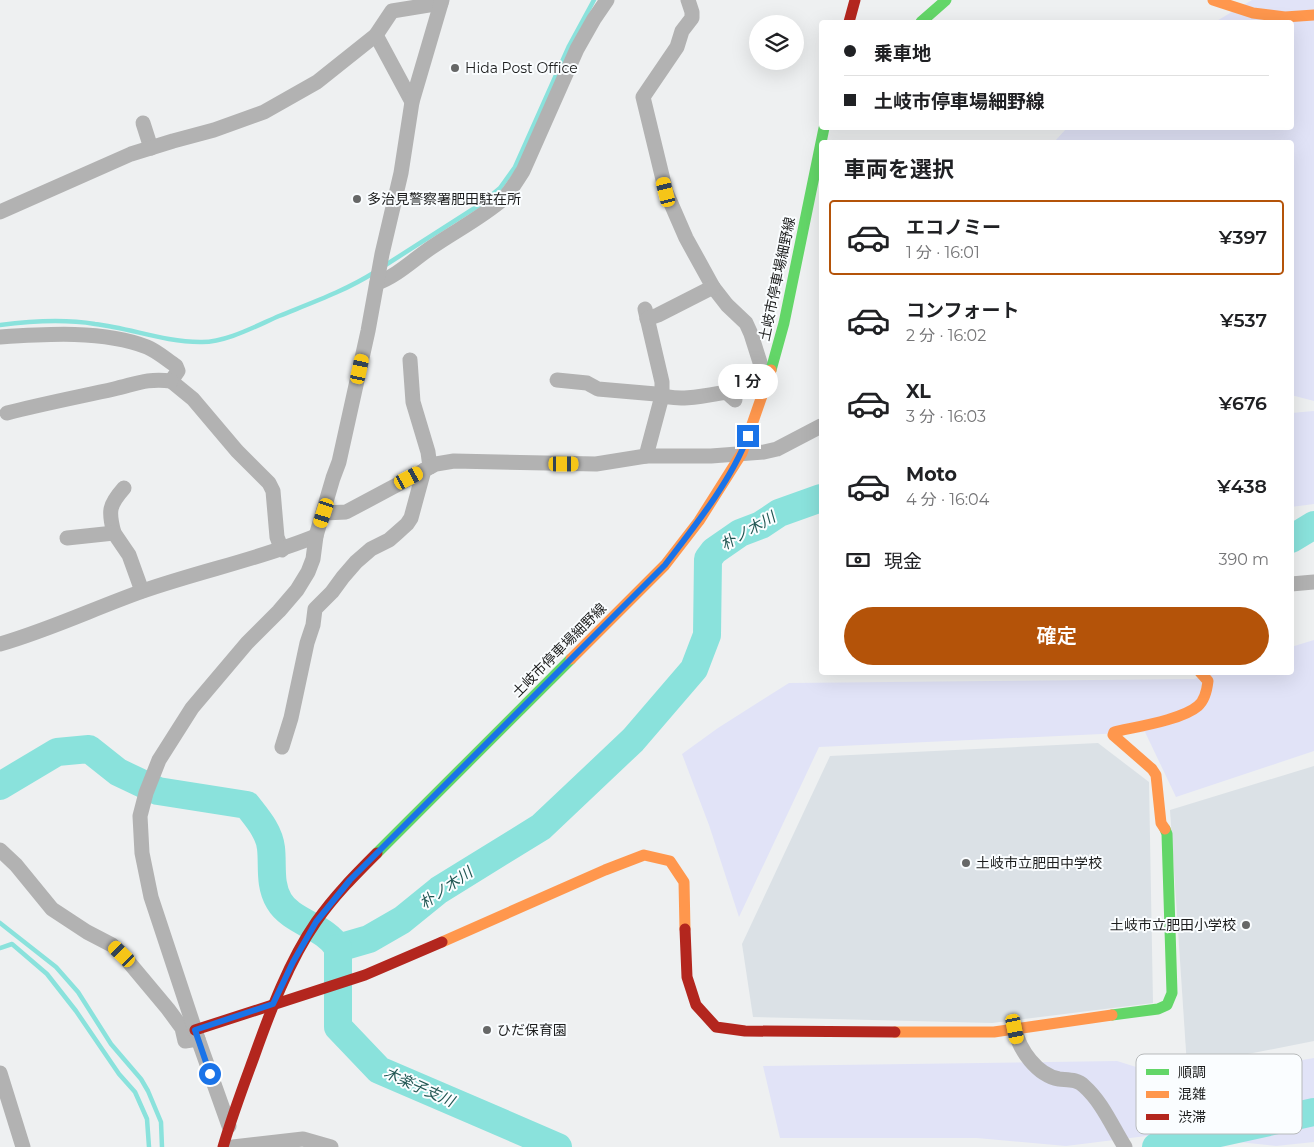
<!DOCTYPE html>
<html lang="ja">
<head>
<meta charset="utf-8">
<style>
	body { margin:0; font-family:Montserrat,"Noto Sans JP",sans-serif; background:#f2f2f2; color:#202124; height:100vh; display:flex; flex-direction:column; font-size:19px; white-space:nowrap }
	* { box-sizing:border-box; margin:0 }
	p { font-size:16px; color:#757577 }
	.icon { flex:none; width:28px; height:28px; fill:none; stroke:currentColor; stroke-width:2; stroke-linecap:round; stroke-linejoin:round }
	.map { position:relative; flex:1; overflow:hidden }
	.drawer { position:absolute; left:819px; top:140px; width:475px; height:535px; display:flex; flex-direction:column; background:#fff; border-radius:5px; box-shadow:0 5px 20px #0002 }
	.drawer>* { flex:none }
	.hud { position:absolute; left:819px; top:20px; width:475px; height:110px; border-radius:5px; box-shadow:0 5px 20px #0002; display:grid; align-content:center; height:110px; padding:0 25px; background:#fff }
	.fabs { position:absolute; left:749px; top:15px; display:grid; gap:10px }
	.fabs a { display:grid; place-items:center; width:55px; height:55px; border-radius:50%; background:#fff; box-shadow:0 5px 20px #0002; font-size:25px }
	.end { position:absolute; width:22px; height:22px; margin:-11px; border:6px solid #1a73e8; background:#fff; box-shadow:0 0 0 2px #fff }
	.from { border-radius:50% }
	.bubble { position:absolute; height:35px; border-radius:18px; background:#fff; box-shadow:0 5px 20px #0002; font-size:16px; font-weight:600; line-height:35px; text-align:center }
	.car { position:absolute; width:15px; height:30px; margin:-15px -8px; border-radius:6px; box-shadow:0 0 4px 1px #0007; background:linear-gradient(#f5c518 24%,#345 0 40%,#f5c518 0 76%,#345 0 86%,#f5c518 0) }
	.hud b { display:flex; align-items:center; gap:18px; height:48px; font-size:19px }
	.hud b+b { border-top:1px solid #e0e0e0 }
	.hud i { width:12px; height:12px; background:#202124 }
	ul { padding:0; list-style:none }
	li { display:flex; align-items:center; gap:15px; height:75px; margin:0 10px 8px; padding:0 15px; border:2px solid transparent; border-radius:5px }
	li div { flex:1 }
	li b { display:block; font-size:19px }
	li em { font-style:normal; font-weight:600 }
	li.on { border-color:#b45309 }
	li>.icon { width:45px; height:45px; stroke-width:1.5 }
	h2 { padding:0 25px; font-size:22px; line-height:60px }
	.pay { display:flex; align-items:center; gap:12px; height:55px; padding:0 25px; font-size:19px }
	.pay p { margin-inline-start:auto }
	.action { display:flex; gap:10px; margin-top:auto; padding:10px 25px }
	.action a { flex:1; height:58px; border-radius:30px; background:#b45309; color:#fff; font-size:20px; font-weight:600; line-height:58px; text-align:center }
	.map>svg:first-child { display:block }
	.built { fill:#dbe1e6 }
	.green { fill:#e1e3f7 }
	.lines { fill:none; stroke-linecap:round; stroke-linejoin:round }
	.stream { stroke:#8ae2dc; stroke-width:4.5 }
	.river { stroke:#8ae2dc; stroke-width:28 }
	.street { stroke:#b2b2b2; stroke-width:15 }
	.fast { stroke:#63d668; stroke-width:11 }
	.slow { stroke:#ff974d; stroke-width:11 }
	.jam { stroke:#b3261e; stroke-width:11 }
	.route { stroke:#1a73e8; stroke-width:6 }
	.poi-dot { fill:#666767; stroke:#fafdff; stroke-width:2 }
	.labels { text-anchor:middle; stroke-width:4; stroke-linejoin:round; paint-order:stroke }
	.poi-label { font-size:14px; fill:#1c1d1d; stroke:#fafdff; text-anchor:start }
	.street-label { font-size:14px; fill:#1c1d1d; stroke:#fafdff }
	.water-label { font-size:15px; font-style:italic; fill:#205652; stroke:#fafdff }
	.key { fill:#fafdff; stroke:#b7babb; stroke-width:1 }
	.key-label { font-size:14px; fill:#1c1d1d }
</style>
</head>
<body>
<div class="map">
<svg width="1314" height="1147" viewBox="0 0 1314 1147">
	<rect width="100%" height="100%" fill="#eef0f1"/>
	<g class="built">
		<path d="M 1098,743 L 1149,782 L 1153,1003 L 992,1023 L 753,1017 L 742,944 L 830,756 Z"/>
		<path d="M 1314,766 L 1314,1041 L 1187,1066 L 1170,810 Z"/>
	</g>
	<g class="green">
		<path d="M 1252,0 L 1314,0 L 1314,401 L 1291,395 L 1291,142 L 1054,142 L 1067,128 L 1291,128 L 1291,22 L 1215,22 Z"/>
		<path d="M 1314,411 L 1314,504 L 1291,507 L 1291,413 Z"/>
		<path d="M 1314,640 L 1314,751 L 1176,797 L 1145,732 L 819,747 L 739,917 L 709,825 L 682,754 L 718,728 L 789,683 L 1194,679 L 1213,673 L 1291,672 L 1291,647 Z"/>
		<path d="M 1314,1058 L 1314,1142 L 1276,1146 L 1162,1134 L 1066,1146 L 977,1138 L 780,1138 L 763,1066 L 1117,1061 L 1181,1081 Z"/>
	</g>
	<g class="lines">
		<g class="stream">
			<path d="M 384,266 L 481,204 L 500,188 L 515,167 L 569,46 L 594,0"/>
			<path d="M 0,325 C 31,321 64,319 95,324 C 130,328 164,342 200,342 C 225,343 256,326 279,316 C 311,303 345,291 375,272"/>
			<path d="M 0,923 L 56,967 L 78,992 L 111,1044 L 141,1079 L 148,1091 L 161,1122 L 162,1147"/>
			<path d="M 0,948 L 12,944 L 47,974 L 76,1011 L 119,1074 L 135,1092 L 147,1119 L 149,1147"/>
		</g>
		<g class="river">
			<path d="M 1291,539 L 1314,525"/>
			<path d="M 0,786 L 57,752 L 89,749 L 118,772 L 158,791 L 247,805 C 257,818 269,831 271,848 C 273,866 269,884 279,901 C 291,922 325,926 338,948 L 369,939 L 402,920 L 439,890 L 541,827 L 633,740 L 694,669 L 707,635 L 708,559 L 714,551 L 740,533 L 761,525 L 779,513 L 821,498"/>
			<path d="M 338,948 L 338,1027 L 379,1070 L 558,1147"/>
			<path d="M 1156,1147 L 1314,1112"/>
		</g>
		<g class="street">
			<path d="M 688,0 L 692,12 L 692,18 L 682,31 L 677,47 L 643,97 L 666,192 L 686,238 L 713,287 L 727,305 L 746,323 L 751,334 L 764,375 L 768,380"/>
			<path d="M 376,35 L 412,102"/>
			<path d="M 143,123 L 151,148"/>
			<path d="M 0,212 L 131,154 L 173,141 L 214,130 L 264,112 L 317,82 L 376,35 L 392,11 L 441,3"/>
			<path d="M 377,283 C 397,276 414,259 432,247 C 455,231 481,218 503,199 C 511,191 517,180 523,171 L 577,49 L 594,19 L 607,0"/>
			<path d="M 645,309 L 662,382 L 662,396 L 646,456"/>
			<path d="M 647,319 L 658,315 L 713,287"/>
			<path d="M 0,337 C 45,334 104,330 147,347 C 157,351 167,360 176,366 L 178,371 L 171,381 L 193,399 L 237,451 L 269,483 L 273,491 L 277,537 L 282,550"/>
			<path d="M 410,360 L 413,402 L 428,452 L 430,467"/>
			<path d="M 557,380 L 587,383 L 598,389 L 656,394 C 678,402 704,396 726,392 L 735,400"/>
			<path d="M 7,413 C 42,404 78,397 114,389 C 136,384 147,378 171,381"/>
			<path d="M 324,513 L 346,512 L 436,464 L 454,461 L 596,464 L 646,456 L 711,456 L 764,452 L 777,449 L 821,426"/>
			<path d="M 114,533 C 108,511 109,505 124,488"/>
			<path d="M 67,538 L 114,533 L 129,555 L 142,591"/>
			<path d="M 1291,584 L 1314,582"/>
			<path d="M 0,644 C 49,630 95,608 143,591 C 200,571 260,559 316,536"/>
			<path d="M 282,747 L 291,718 L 307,643 L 313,625 L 315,609 L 332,592 L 343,577 L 356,562 L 371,549 L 389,540 L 397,533 L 407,524 L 411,518 L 424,470"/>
			<path d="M 0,850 L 16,865 L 52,909 L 87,932 L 112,945 L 122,954 L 168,1009 L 182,1028 L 185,1041 L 198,1039"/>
			<path d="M 1015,1029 C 1019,1050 1037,1075 1059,1079 C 1068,1080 1077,1079 1084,1086 C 1102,1102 1112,1126 1125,1147"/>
			<path d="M 0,1073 L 23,1147"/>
			<path d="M 229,1126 L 198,1039 L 151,897 L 142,853 L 140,816 L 146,793 L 159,760 L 192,708 L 247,643 L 279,611 L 297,590 L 308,572 L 313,559 L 316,536 L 333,478 L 339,462 L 368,331 L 382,254 L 401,173 L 412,102 L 442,0"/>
			<path d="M 233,1147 L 303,1139 L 331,1147"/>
		</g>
		<g class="fast">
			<path d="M 921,22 L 946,0"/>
			<path d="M 771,370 L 784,323 L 824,128"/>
			<path d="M 377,853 L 571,659"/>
			<path d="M 1112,1015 L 1158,1009 L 1167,1005 L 1172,993 L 1167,834 L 1165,829"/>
		</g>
		<g class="slow">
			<path d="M 1213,0 L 1253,13 L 1285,17 L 1314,15"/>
			<path d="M 571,659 L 665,565 L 699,521 L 742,453 L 771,370"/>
			<path d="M 1165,829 L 1161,823 L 1156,775 L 1152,769 L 1113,735 L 1114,732 C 1135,727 1182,720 1198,706 C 1205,700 1207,690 1208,681 L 1200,672"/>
			<path d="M 442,942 L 605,870 L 644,855 L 670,861 L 684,882 L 685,929"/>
			<path d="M 895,1032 L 994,1032 L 1112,1015"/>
		</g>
		<g class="jam">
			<path d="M 849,22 L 855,0"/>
			<path d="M 685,929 L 687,977 L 696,1005 L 716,1027 L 745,1031 L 895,1032"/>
			<path d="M 195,1030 L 365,975 L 442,942"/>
			<path d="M 223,1147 C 232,1116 243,1087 254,1057 C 270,1012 289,961 316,922 C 334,896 356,874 377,853"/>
		</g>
	</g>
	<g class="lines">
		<path class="route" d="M 210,1074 L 195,1030 L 273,1004 L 293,962 L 316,922 L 350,880 L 665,565 C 694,527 731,481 748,436"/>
	</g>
	<g class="poi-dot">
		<circle cx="455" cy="68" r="5"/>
		<circle cx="357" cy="199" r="5"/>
		<circle cx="966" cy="863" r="5"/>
		<circle cx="1246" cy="925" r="5"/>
		<circle cx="487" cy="1030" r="5"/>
	</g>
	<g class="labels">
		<g class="poi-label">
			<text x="465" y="73">Hida Post Office</text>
			<text x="367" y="204">多治見警察署肥田駐在所</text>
			<text x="976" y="868">土岐市立肥田中学校</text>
			<text x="1236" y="930" text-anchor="end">土岐市立肥田小学校</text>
			<text x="497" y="1035">ひだ保育園</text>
		</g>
		<g class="street-label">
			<text transform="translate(777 279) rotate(-78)" y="5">土岐市停車場細野線</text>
			<text transform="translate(559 650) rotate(-45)" y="5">土岐市停車場細野線</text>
		</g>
		<g class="water-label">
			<text transform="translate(748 531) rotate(-30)" y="5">朴ノ木川</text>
			<text transform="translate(446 888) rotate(-35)" y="5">朴ノ木川</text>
			<text transform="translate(419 1087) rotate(24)" y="5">木楽子支川</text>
		</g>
	</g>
	<rect x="1136" y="1054" width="166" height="80" rx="8" class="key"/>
	<rect x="1146" y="1069" width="23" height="6" fill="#63d668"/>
	<rect x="1146" y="1091" width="23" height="7" fill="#ff974d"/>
	<rect x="1146" y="1114" width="23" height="6" fill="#b3261e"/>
	<g class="key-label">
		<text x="1178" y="1077">順調</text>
		<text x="1178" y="1099">混雑</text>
		<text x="1178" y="1122">渋滞</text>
	</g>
</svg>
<div class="fabs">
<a><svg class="icon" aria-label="layers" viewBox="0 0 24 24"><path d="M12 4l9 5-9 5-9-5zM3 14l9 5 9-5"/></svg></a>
</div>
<i class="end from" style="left:210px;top:1074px"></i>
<i class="end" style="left:748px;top:436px"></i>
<div class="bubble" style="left:718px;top:364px;width:60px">1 分</div>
<i class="car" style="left:666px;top:192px;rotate:346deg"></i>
<i class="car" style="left:360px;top:369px;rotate:12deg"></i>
<i class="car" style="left:564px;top:464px;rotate:90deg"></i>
<i class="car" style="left:409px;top:478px;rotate:62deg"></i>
<i class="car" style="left:324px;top:513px;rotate:198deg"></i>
<i class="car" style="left:122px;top:954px;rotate:314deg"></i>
<i class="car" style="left:1015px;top:1029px;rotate:169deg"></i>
<div class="hud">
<b><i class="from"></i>乗車地</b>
<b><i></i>土岐市停車場細野線</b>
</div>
<section class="drawer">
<h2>車両を選択</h2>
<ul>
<li class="on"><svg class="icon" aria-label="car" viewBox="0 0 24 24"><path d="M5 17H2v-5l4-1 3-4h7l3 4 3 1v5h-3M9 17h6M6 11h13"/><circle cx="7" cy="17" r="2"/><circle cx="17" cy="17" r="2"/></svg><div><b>エコノミー</b><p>1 分 · 16:01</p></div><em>¥397</em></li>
<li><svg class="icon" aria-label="car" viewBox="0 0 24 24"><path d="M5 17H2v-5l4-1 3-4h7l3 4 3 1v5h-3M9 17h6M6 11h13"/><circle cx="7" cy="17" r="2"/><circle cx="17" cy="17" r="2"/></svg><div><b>コンフォート</b><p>2 分 · 16:02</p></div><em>¥537</em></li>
<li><svg class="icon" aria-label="car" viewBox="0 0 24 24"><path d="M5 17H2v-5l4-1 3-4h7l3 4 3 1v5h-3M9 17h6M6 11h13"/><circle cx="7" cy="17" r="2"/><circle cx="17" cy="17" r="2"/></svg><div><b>XL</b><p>3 分 · 16:03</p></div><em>¥676</em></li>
<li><svg class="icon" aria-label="car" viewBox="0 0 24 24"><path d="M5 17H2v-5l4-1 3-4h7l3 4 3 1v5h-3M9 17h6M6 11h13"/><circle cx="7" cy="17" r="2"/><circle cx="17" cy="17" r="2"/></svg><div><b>Moto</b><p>4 分 · 16:04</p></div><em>¥438</em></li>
</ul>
<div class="pay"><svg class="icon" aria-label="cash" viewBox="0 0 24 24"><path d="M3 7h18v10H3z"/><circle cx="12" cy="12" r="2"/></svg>現金<p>390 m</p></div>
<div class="action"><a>確定</a></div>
</section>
</div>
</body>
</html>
